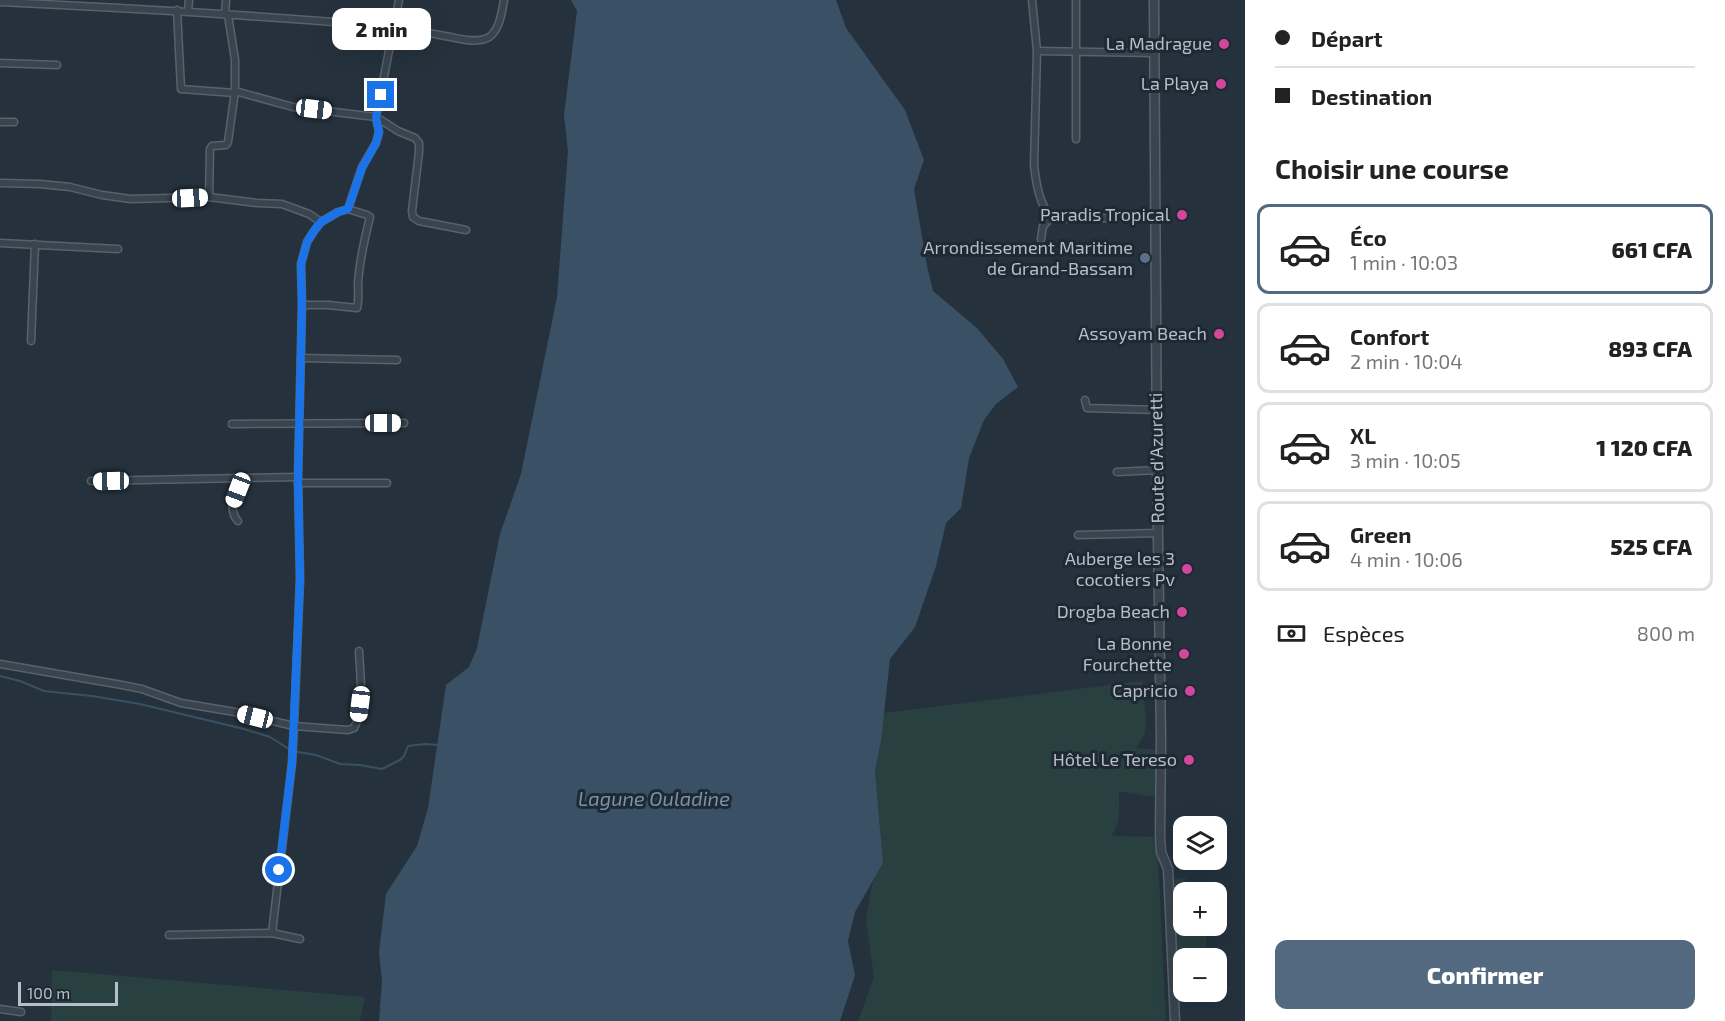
<!DOCTYPE html>
<html lang="fr">
<head>
<meta charset="utf-8">
<style>
	body { margin:0; font-family:"Exo 2",sans-serif; background:#f2f2f2; color:#222; height:100vh; display:flex; flex-direction:column; font-size:22px; white-space:nowrap }
	* { box-sizing:border-box; margin:0 }
	p { font-size:20px; color:#767676 }
	.icon { flex:none; width:33px; height:33px; fill:none; stroke:currentColor; stroke-width:2; stroke-linecap:round; stroke-linejoin:round }
	.map { position:relative; flex:1; overflow:hidden }
	.side { display:flex; flex-direction:column; background:#fff; width:480px }
	.side>* { flex:none }
	.guide { display:grid; align-content:center; height:132px; padding:0 30px; background:#fff }
	.fabs { position:absolute; left:1173px; top:816px; display:grid; gap:12px }
	.fabs a { display:grid; place-items:center; width:54px; height:54px; border-radius:12px; background:#fff; box-shadow:0 6px 24px #0002; font-size:30px }
	.scale { position:absolute; left:18px; bottom:15px; width:100px; box-sizing:border-box; padding-left:6px; border:3px solid #b5bfc8; border-top:0; font-size:16px; line-height:21px; white-space:nowrap; color:#b5bfc8; -webkit-text-stroke:4px #1e2933; paint-order:stroke }
	.end { position:absolute; width:27px; height:27px; margin:-14px; border:8px solid #1a73e8; background:#fff; box-shadow:0 0 0 3px #fff }
	.from { border-radius:50% }
	.bubble { position:absolute; height:42px; border-radius:12px; background:#fff; box-shadow:0 6px 24px #0002; font-size:20px; font-weight:800; line-height:42px; text-align:center }
	.car { position:absolute; width:18px; height:36px; margin:-18px -9px; border-radius:8px; box-shadow:0 0 4px 2px #0007; background:linear-gradient(#fff 24%,#345 0 40%,#fff 0 76%,#345 0 86%,#fff 0) }
	.guide b { display:flex; align-items:center; gap:21px; height:57px; font-size:22px }
	.guide b+b { border-top:2px solid #e0e0e0 }
	.guide i { width:15px; height:15px; background:#222 }
	ul { padding:0; list-style:none }
	li { display:flex; align-items:center; gap:18px; height:90px; margin:0 12px 9px; padding:0 18px; border:3px solid #e0e0e0; border-radius:12px }
	li div { flex:1 }
	li b { display:block; font-size:22px }
	li em { font-style:normal; font-weight:800 }
	li.active { border-color:#536980 }
	li>.icon { width:54px; height:54px; stroke-width:1.5 }
	h2 { padding:0 30px; font-size:27px; line-height:72px }
	.pay { display:flex; align-items:center; gap:15px; height:66px; padding:0 30px; font-size:22px }
	.pay p { margin-inline-start:auto }
	.primary-button { display:flex; gap:12px; margin-top:auto; padding:12px 30px }
	.primary-button a { flex:1; height:69px; border-radius:12px; background:#536980; color:#fff; font-size:24px; font-weight:800; line-height:69px; text-align:center }
	main { display:flex; flex:1; min-height:0 }
	.map>svg:first-child { display:block }
	.green { fill:#28403f }
	.water { fill:#3a5064 }
	.lines { fill:none; stroke-linecap:round; stroke-linejoin:round }
	.stream { stroke:#3a5064; stroke-width:2 }
	.minor-casing { stroke:#57626b; stroke-width:9 }
	.tertiary-casing { stroke:#57626b; stroke-width:11 }
	.minor { stroke:#39444e; stroke-width:6 }
	.tertiary { stroke:#39444e; stroke-width:8 }
	.route { stroke:#1a73e8; stroke-width:8 }
	.hotel-dot { fill:#d1479c; stroke:#1e2933; stroke-width:2 }
	.service-dot { fill:#5c6f8a; stroke:#1e2933; stroke-width:2 }
	.labels { text-anchor:middle; stroke-width:6; stroke-linejoin:round; paint-order:stroke }
	.poi-label { font-size:18px; fill:#b5bfc8; stroke:#1e2933; text-anchor:end }
	.street-label { font-size:18px; fill:#b5bfc8; stroke:#1e2933 }
	.water-label { font-size:20px; font-style:italic; fill:#7793aa; stroke:#1e2933 }
</style>
</head>
<body>
<main>
<div class="map">
<svg width="1245" height="1021" viewBox="0 0 1245 1021">
	<rect width="100%" height="100%" fill="#25323d"/>
	<g class="green">
		<path d="M 1142,681 L 1146,719 L 1145,733 L 1136,748 L 1156,750 L 1157,796 C 1144,797 1132,792 1119,792 C 1119,807 1121,824 1111,836 L 1157,837 L 1166,1021 L 858,1021 L 874,977 L 866,920 L 873,880 L 883,863 L 875,771 L 881,741 L 876,714 Z"/>
		<path d="M 1185,878 L 1185,885 L 1206,885 L 1206,892 L 1184,892 L 1184,926 L 1206,926 L 1207,958 L 1184,958 L 1183,981 L 1176,981 L 1174,879 Z"/>
		<path d="M 52,970 L 365,997 L 360,1021 L 51,1021 Z"/>
	</g>
	<path class="water" d="M 571,0 L 836,0 L 846,28 L 905,110 L 924,160 L 914,189 L 927,266 L 933,291 L 977,328 L 1003,359 L 1018,387 L 996,404 L 984,420 L 969,458 L 961,508 L 946,523 L 936,566 L 915,627 L 890,659 L 881,741 L 875,771 L 883,863 L 855,912 L 848,941 L 855,975 L 840,1021 L 379,1021 L 382,981 L 379,952 L 386,894 L 417,846 L 428,808 L 446,685 L 469,667 L 477,648 L 500,534 L 521,474 L 557,297 L 568,151 L 564,115 L 577,11 Z"/>
	<g class="lines">
		<path class="stream" d="M 0,676 L 20,681 L 44,691 L 92,696 L 140,704 L 244,729 L 270,737 L 292,751 L 316,755 L 340,764 L 360,765 L 382,769 L 400,760 L 404,756 L 408,746 L 425,744 L 438,745"/>
		<defs>
			<g id="minor">
				<path d="M 1032,0 L 1037,51 L 1034,165 C 1036,183 1039,203 1051,218"/>
				<path d="M 0,2 C 128,8 255,15 382,26 C 403,28 424,32 445,36 C 457,38 473,43 485,39 C 499,35 502,12 504,0"/>
				<path d="M 177,10 L 181,89 L 235,93"/>
				<path d="M 188,11 L 189,0"/>
				<path d="M 225,14 L 226,0"/>
				<path d="M 1037,51 L 1154,53"/>
				<path d="M 0,63 L 57,65"/>
				<path d="M 235,91 L 293,107 L 376,117 L 398,131 L 415,138 L 419,143 L 419,152 L 412,211 L 413,217 L 419,221 L 466,230"/>
				<path d="M 0,122 L 14,122"/>
				<path d="M 1076,139 L 1076,0"/>
				<path d="M 0,183 L 40,184 L 70,187 L 102,195 L 131,199 L 209,197 L 257,203 L 282,204 L 309,214 L 321,222"/>
				<path d="M 209,197 L 210,149 L 212,146 L 226,145 L 228,142 L 235,91 L 235,60 L 228,15"/>
				<path d="M 1051,218 L 1055,219 L 1157,217"/>
				<path d="M 1041,239 L 1043,226 L 1051,218"/>
				<path d="M 0,243 L 118,249"/>
				<path d="M 302,305 L 328,305 L 357,308 C 359,300 358,293 358,284 C 359,264 365,237 370,217 L 367,215 L 348,209"/>
				<path d="M 31,341 L 35,244"/>
				<path d="M 301,358 L 397,360"/>
				<path d="M 1085,400 L 1087,408 L 1157,410"/>
				<path d="M 232,424 L 404,423"/>
				<path d="M 1117,472 L 1157,470"/>
				<path d="M 91,481 L 298,477"/>
				<path d="M 298,483 L 387,483"/>
				<path d="M 238,521 C 226,508 237,492 242,478"/>
				<path d="M 1078,535 L 1158,533"/>
				<path d="M 0,664 L 122,685 L 142,689 L 181,703 L 235,712 L 294,726 L 348,730 L 354,728 C 365,708 360,674 359,651"/>
				<path d="M 272,933 L 292,763 L 294,726 L 300,579 L 298,477 L 302,305 L 301,264 L 307,242 L 314,231 L 321,222 L 338,212 L 348,209 L 362,167 L 376,143 L 379,132 L 376,117 L 399,0"/>
				<path d="M 169,935 L 272,933 L 300,939"/>
				<path d="M 0,1009 L 21,1012"/>
			</g>
			<path id="tertiary" d="M 1154,0 L 1157,470 L 1161,739 L 1160,835 L 1161,852 L 1168,869 L 1175,1021"/>
		</defs>
		<use href="#minor" class="minor-casing"/>
		<use href="#tertiary" class="tertiary-casing"/>
		<use href="#minor" class="minor"/>
		<use href="#tertiary" class="tertiary"/>
	</g>
	<g class="lines">
		<path class="route" d="M 279,870 L 292,763 L 300,579 L 298,477 L 302,305 L 301,264 L 307,242 L 314,231 L 321,222 L 338,212 L 348,209 L 362,168 L 376,143 L 379,132 L 376,117 L 381,95"/>
	</g>
	<g class="hotel-dot">
		<circle cx="1224" cy="44" r="6"/>
		<circle cx="1221" cy="84" r="6"/>
		<circle cx="1182" cy="215" r="6"/>
		<circle cx="1219" cy="334" r="6"/>
		<circle cx="1187" cy="569" r="6"/>
		<circle cx="1182" cy="612" r="6"/>
		<circle cx="1184" cy="654" r="6"/>
		<circle cx="1190" cy="691" r="6"/>
		<circle cx="1189" cy="760" r="6"/>
	</g>
	<circle class="service-dot" cx="1145" cy="258" r="6"/>
	<g class="labels">
		<g class="poi-label">
			<text x="1212" y="50">La Madrague</text>
			<text x="1209" y="90">La Playa</text>
			<text x="1170" y="221">Paradis Tropical</text>
			<text x="1133" y="254">Arrondissement Maritime<tspan x="1133" dy="21">de Grand-Bassam</tspan></text>
			<text x="1207" y="340">Assoyam Beach</text>
			<text x="1175" y="565">Auberge les 3<tspan x="1175" dy="21">cocotiers Pv</tspan></text>
			<text x="1170" y="618">Drogba Beach</text>
			<text x="1172" y="650">La Bonne<tspan x="1172" dy="21">Fourchette</tspan></text>
			<text x="1178" y="697">Capricio</text>
			<text x="1177" y="766">Hôtel Le Tereso</text>
		</g>
		<g class="street-label">
			<text transform="translate(1157 458) rotate(-91)" y="6">Route d'Azuretti</text>
		</g>
		<g class="water-label">
			<text x="654" y="806">Lagune Ouladine</text>
		</g>
	</g>
</svg>
<div class="fabs">
<a><svg class="icon" aria-label="layers" viewBox="0 0 24 24"><path d="M12 4l9 5-9 5-9-5zM3 14l9 5 9-5"/></svg></a>
<a>+</a>
<a>−</a>
</div>
<div class="scale">100 m</div>
<i class="end from" style="left:279px;top:870px"></i>
<i class="end" style="left:381px;top:95px"></i>
<div class="bubble" style="left:332px;top:8px;width:99px">2 min</div>
<i class="car" style="left:314px;top:109px;rotate:97deg"></i>
<i class="car" style="left:190px;top:198px;rotate:87deg"></i>
<i class="car" style="left:383px;top:423px;rotate:90deg"></i>
<i class="car" style="left:111px;top:481px;rotate:269deg"></i>
<i class="car" style="left:238px;top:490px;rotate:201deg"></i>
<i class="car" style="left:360px;top:704px;rotate:187deg"></i>
<i class="car" style="left:255px;top:717px;rotate:284deg"></i>
</div>
<section class="side">
<div class="guide">
<b><i class="from"></i>Départ</b>
<b><i></i>Destination</b>
</div>
<h2>Choisir une course</h2>
<ul>
<li class="active"><svg class="icon" aria-label="car" viewBox="0 0 24 24"><path d="M5 17H2v-5l4-1 3-4h7l3 4 3 1v5h-3M9 17h6M6 11h13"/><circle cx="7" cy="17" r="2"/><circle cx="17" cy="17" r="2"/></svg><div><b>Éco</b><p>1 min · 10:03</p></div><em>661 CFA</em></li>
<li><svg class="icon" aria-label="car" viewBox="0 0 24 24"><path d="M5 17H2v-5l4-1 3-4h7l3 4 3 1v5h-3M9 17h6M6 11h13"/><circle cx="7" cy="17" r="2"/><circle cx="17" cy="17" r="2"/></svg><div><b>Confort</b><p>2 min · 10:04</p></div><em>893 CFA</em></li>
<li><svg class="icon" aria-label="car" viewBox="0 0 24 24"><path d="M5 17H2v-5l4-1 3-4h7l3 4 3 1v5h-3M9 17h6M6 11h13"/><circle cx="7" cy="17" r="2"/><circle cx="17" cy="17" r="2"/></svg><div><b>XL</b><p>3 min · 10:05</p></div><em>1 120 CFA</em></li>
<li><svg class="icon" aria-label="car" viewBox="0 0 24 24"><path d="M5 17H2v-5l4-1 3-4h7l3 4 3 1v5h-3M9 17h6M6 11h13"/><circle cx="7" cy="17" r="2"/><circle cx="17" cy="17" r="2"/></svg><div><b>Green</b><p>4 min · 10:06</p></div><em>525 CFA</em></li>
</ul>
<div class="pay"><svg class="icon" aria-label="cash" viewBox="0 0 24 24"><path d="M3 7h18v10H3z"/><circle cx="12" cy="12" r="2"/></svg>Espèces<p>800 m</p></div>
<div class="primary-button"><a>Confirmer</a></div>
</section>
</main>
</body>
</html>
